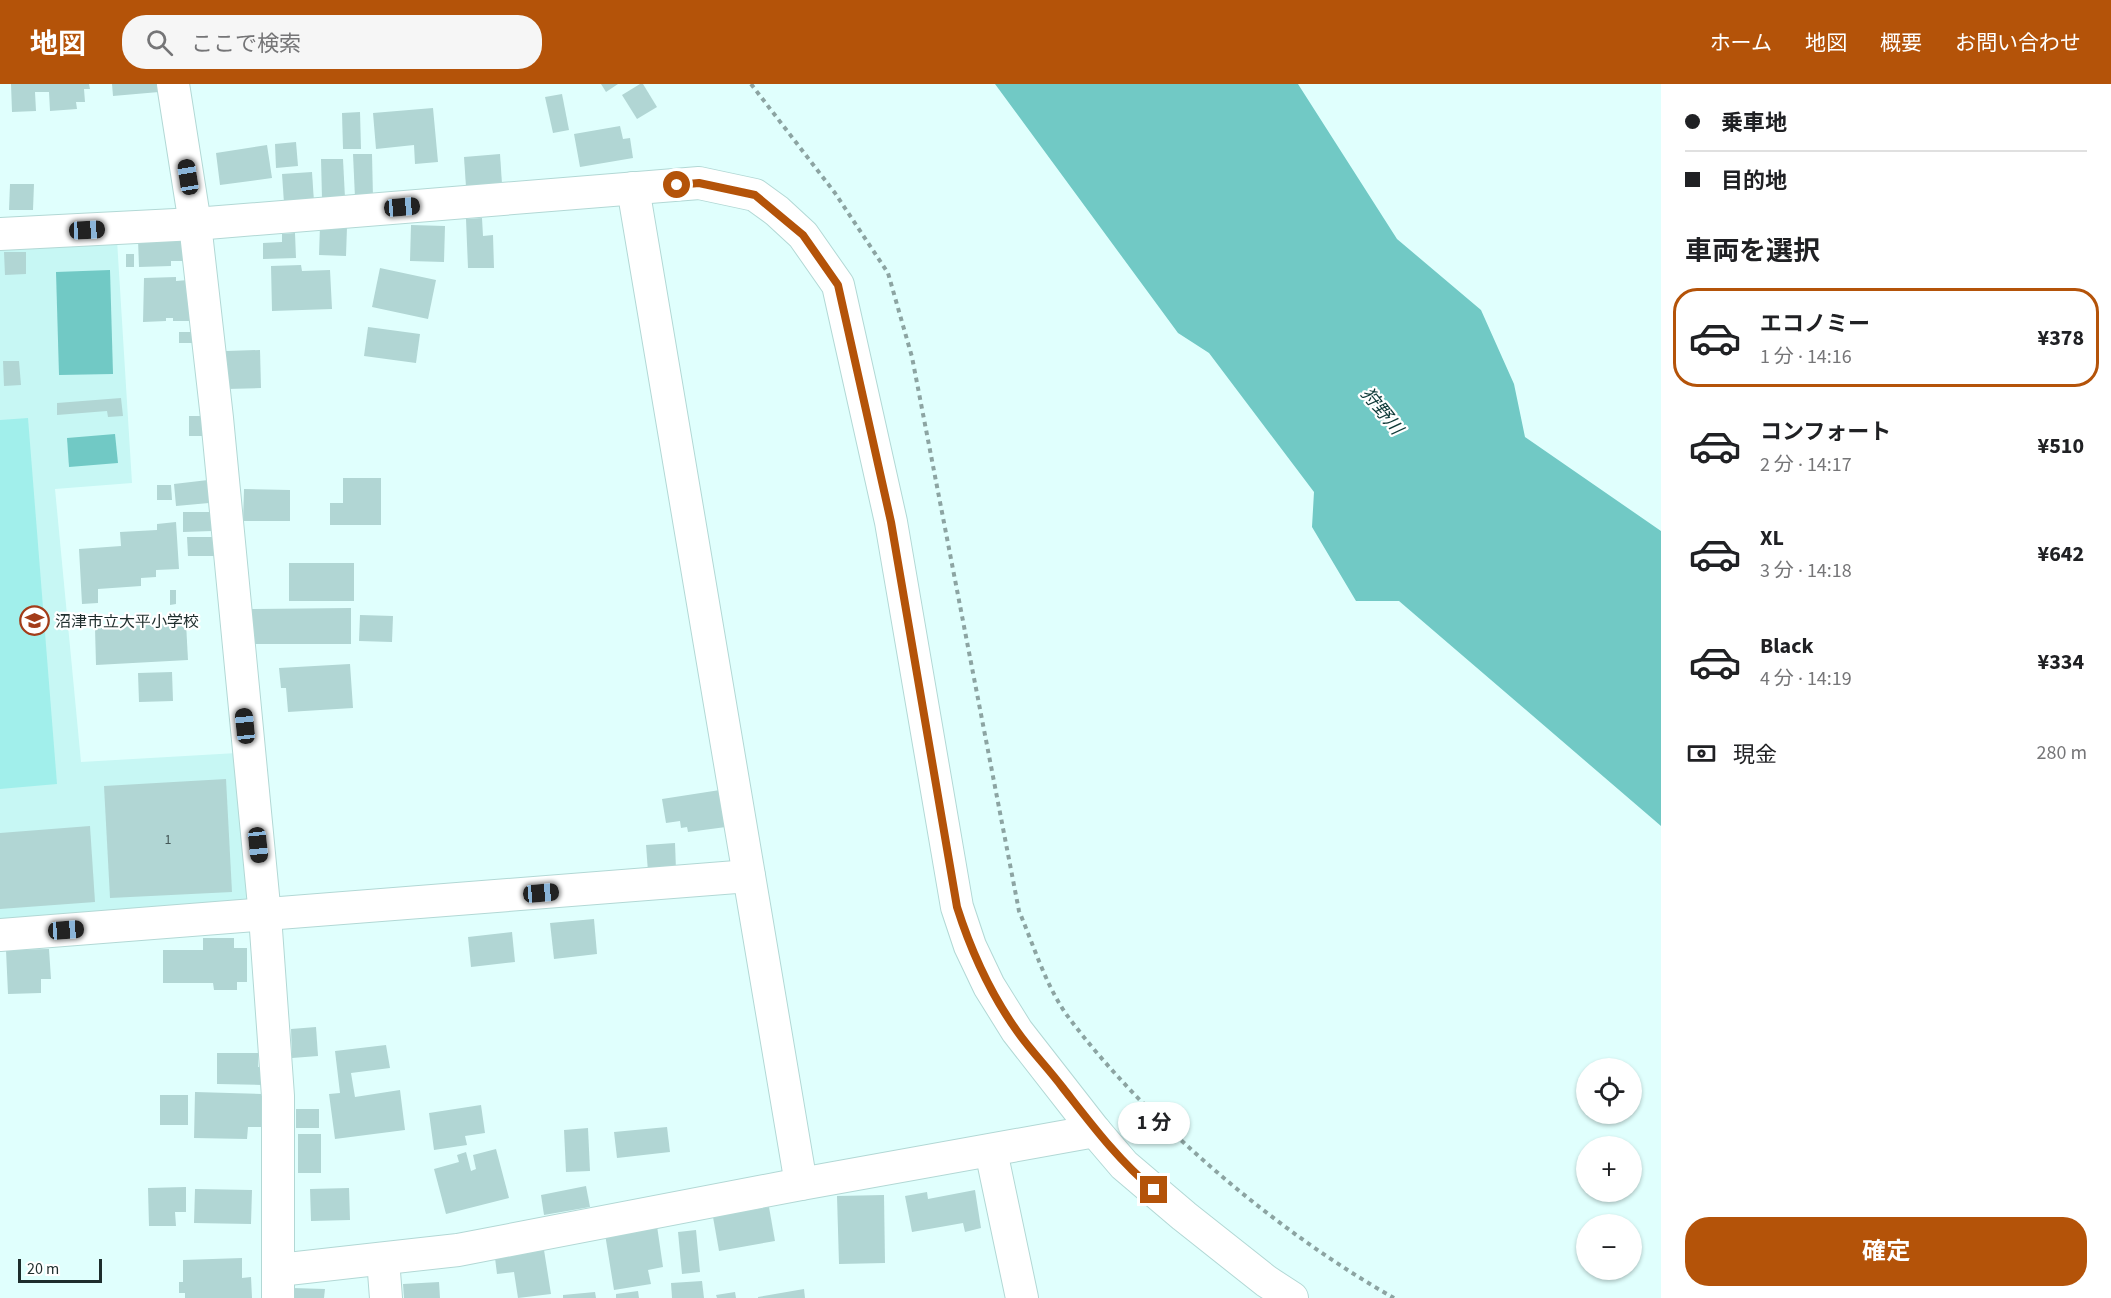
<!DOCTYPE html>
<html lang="ja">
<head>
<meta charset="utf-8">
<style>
	body { margin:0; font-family:"Source Sans 3","Noto Sans JP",sans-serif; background:#f6f6f6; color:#202124; height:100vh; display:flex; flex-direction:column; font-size:22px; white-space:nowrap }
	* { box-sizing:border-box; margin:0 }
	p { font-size:20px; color:#757577 }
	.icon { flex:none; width:33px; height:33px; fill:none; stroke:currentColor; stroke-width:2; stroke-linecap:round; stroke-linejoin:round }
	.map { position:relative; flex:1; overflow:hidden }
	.details { display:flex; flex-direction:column; background:#fff; width:450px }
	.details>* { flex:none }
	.hud { display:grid; align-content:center; height:132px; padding:0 24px; background:#fff }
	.controls { position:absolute; left:1576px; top:974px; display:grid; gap:12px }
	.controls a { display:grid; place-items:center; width:66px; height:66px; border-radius:50%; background:#fff; box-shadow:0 2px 4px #0004; font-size:30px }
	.scale { position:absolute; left:18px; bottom:15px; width:84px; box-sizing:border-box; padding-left:6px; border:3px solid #1e2d2c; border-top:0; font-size:16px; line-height:21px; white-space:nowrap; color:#1e2d2c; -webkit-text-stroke:4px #fff; paint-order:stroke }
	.end { position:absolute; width:27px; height:27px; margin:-14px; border:8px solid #b45309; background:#fff; box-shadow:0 0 0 3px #fff }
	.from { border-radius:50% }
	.bubble { position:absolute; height:42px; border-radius:21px; background:#fff; box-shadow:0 2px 4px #0004; font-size:20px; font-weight:700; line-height:42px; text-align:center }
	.car { position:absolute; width:18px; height:36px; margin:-18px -9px; border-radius:8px; box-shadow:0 0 4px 2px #0007; background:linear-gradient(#222 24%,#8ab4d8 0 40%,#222 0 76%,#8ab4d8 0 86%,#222 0) }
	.hud b { display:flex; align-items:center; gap:21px; height:57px; font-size:22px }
	.hud b+b { border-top:2px solid #e0e0e0 }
	.hud i { width:15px; height:15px; background:#202124 }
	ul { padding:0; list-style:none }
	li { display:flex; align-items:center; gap:18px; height:99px; margin:0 12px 9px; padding:0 12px; border:3px solid transparent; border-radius:24px }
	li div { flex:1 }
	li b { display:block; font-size:22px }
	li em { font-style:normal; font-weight:700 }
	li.on { border-color:#b45309 }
	li>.icon { width:54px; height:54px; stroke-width:1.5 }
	h2 { padding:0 24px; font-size:27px; line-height:72px }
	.pay { display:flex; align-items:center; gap:15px; height:66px; padding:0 24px; font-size:22px }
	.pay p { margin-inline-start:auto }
	.cta { display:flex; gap:12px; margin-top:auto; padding:12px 24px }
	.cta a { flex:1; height:69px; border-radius:24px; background:#b45309; color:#fff; font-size:24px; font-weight:700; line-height:69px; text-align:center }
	header { display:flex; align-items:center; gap:36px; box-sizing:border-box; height:84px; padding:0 30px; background:#b45309; color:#fff }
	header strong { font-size:28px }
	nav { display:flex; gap:33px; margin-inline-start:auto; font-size:21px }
	.search { width:420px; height:54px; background:#f6f6f6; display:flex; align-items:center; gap:15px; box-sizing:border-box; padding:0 21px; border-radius:24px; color:#757577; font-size:22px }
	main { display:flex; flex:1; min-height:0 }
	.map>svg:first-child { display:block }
	.built { fill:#c7f7f4 }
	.green { fill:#a1efeb }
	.water { fill:#71c9c5 }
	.building { fill:#b1d6d4 }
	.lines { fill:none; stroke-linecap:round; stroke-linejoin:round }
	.minor-casing { stroke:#b2d8d5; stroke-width:34 }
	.path { stroke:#8ca4a2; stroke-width:4; stroke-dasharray:4.5 4.5; stroke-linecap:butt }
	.minor { stroke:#fff; stroke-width:32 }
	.route { stroke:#b45309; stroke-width:8 }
	.labels { text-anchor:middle; stroke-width:4.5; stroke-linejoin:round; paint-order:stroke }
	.number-label { font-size:14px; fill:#435756 }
	.poi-label { font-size:16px; fill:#1e2d2c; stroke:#fff; text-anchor:start }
	.water-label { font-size:18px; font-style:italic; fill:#0d3937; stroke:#fff }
</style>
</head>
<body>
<header>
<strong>地図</strong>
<div class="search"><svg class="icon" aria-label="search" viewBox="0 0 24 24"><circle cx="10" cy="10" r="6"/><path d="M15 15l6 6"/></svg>ここで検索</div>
<nav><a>ホーム</a><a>地図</a><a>概要</a><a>お問い合わせ</a></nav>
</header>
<main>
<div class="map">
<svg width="1661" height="1214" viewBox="0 0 1661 1214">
	<rect width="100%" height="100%" fill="#e0fffd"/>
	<path class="built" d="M 117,156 L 132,399 L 55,405 L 81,678 L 237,669 L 252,824 L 0,843 L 0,163 Z"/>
	<path class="green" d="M 28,334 L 57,700 L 0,705 L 0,336 Z"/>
	<g class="water">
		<path d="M 995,0 L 1298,0 L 1397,155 L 1481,226 L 1514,300 L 1525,353 L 1661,447 L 1661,742 L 1399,517 L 1356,517 L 1312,443 L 1314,408 L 1209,269 L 1178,249 Z"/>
		<path d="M 110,186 L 113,290 L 59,291 L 56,188 Z"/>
		<path d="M 115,350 L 118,379 L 69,383 L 67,354 Z"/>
	</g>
	<g class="building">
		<path d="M 11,0 L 89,0 L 90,5 L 84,5 L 85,18 L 76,18 L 77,25 L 50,27 L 49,8 L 35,8 L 36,27 L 12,28 Z"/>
		<path d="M 112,0 L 158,0 L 159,8 L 113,12 Z"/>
		<path d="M 601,0 L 618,0 L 606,8 Z"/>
		<path d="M 640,0 L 643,0 L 657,23 L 637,35 L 622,11 Z"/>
		<path d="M 562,10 L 569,46 L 553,49 L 545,13 Z"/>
		<path d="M 433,24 L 438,78 L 415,80 L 414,61 L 376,65 L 373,29 Z"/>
		<path d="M 360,28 L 361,65 L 343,65 L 342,29 Z"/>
		<path d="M 620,42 L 623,55 L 630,54 L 633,74 L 580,83 L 574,50 Z"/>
		<path d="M 296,58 L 298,82 L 276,84 L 275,60 Z"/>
		<path d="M 267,61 L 272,94 L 220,101 L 216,69 Z"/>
		<path d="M 353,70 L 372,70 L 373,114 L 355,114 Z"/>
		<path d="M 500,70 L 502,100 L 466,103 L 464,73 Z"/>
		<path d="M 321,75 L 343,75 L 345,114 L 322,115 Z"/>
		<path d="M 312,88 L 314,118 L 284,119 L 282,90 Z"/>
		<path d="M 10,100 L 34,100 L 33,126 L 9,126 Z"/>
		<path d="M 482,134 L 483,152 L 493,151 L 494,184 L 468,184 L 466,135 Z"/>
		<path d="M 320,141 L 347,143 L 346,172 L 319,171 Z"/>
		<path d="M 411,141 L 445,142 L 444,178 L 410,177 Z"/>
		<path d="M 295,149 L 296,174 L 263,175 L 263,159 L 282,158 L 282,150 Z"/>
		<path d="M 186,153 L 187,177 L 171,177 L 171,182 L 139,183 L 138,155 Z"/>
		<path d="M 4,168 L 26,168 L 26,190 L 5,191 Z"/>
		<rect x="126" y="170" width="8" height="13"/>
		<path d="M 301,181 L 302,187 L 330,186 L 332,225 L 272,227 L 271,182 Z"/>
		<path d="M 380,184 L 436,196 L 428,235 L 372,223 Z"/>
		<path d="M 176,193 L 176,197 L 188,196 L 190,237 L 173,237 L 173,234 L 166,234 L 166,237 L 143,238 L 144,194 Z"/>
		<path d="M 368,243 L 420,250 L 416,279 L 364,272 Z"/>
		<rect x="179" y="248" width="17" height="11"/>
		<path d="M 260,266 L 261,304 L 227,305 L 226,267 Z"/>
		<path d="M 3,277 L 19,277 L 21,301 L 4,302 Z"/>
		<path d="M 121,314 L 123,332 L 108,333 L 107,327 L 57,331 L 57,319 Z"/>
		<path d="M 189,332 L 202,332 L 203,352 L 189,352 Z"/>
		<path d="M 343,394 L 381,394 L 381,441 L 330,441 L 330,419 L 343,419 Z"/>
		<path d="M 208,396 L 209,419 L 176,422 L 174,400 Z"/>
		<path d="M 157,401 L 171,401 L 172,416 L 157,416 Z"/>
		<path d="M 244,405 L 290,406 L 290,437 L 243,437 Z"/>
		<path d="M 183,428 L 212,428 L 212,447 L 183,448 Z"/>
		<path d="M 176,438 L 179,485 L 156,486 L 156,493 L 141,494 L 141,502 L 98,505 L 98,519 L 82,520 L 79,465 L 121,462 L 120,448 L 157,446 L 157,440 Z"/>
		<path d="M 187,453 L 214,453 L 214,472 L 188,472 Z"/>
		<rect x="289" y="479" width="65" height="38"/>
		<path d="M 170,506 L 176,506 L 176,520 L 170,521 Z"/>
		<path d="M 351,524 L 351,560 L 250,560 L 250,525 Z"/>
		<path d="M 360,531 L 393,532 L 392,558 L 359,557 Z"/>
		<path d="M 186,539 L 188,576 L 96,581 L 95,544 Z"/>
		<path d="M 350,580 L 353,624 L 288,628 L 286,604 L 281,604 L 279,584 Z"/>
		<path d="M 172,588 L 173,617 L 139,618 L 138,589 Z"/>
		<path d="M 226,695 L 232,808 L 110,814 L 104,702 Z"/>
		<path d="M 720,706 L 726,743 L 688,748 L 687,743 L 681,744 L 680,737 L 666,739 L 662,715 Z"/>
		<path d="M 90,742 L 95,818 L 0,825 L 0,749 Z"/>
		<path d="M 675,759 L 676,786 L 648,788 L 646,761 Z"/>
		<path d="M 594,835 L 597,870 L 554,875 L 550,839 Z"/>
		<path d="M 512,848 L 515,878 L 471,883 L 468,853 Z"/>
		<path d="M 203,854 L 234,854 L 234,864 L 247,864 L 247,898 L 237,898 L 237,906 L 214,906 L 213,899 L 163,899 L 163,866 L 203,866 Z"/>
		<path d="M 49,865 L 51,895 L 41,895 L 41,909 L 8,910 L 6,866 Z"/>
		<path d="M 316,943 L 318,972 L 292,974 L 291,945 Z"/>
		<path d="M 386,961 L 390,984 L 351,989 L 355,1013 L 400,1006 L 405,1046 L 335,1055 L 329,1010 L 340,1009 L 335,967 Z"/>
		<path d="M 217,969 L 258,969 L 258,983 L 262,983 L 262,1001 L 217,1000 Z"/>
		<path d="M 195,1008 L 262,1010 L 261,1043 L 248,1043 L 247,1055 L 194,1054 Z"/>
		<rect x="160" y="1011" width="28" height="30"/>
		<path d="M 481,1021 L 485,1049 L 465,1052 L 467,1061 L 434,1066 L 429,1029 Z"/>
		<rect x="296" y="1025" width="23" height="19"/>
		<path d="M 667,1043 L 670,1068 L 617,1074 L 614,1048 Z"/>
		<path d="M 588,1044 L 590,1087 L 566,1088 L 564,1046 Z"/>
		<rect x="298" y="1050" width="23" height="39"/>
		<path d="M 496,1065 L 509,1114 L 446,1130 L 434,1085 L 459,1078 L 457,1071 L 466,1068 L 471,1087 L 476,1085 L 473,1071 Z"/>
		<path d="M 586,1102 L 590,1123 L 544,1131 L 541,1111 Z"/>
		<path d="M 186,1103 L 186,1128 L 175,1128 L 176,1142 L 149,1142 L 148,1104 Z"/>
		<path d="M 349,1104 L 350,1136 L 311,1137 L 310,1105 Z"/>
		<path d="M 195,1105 L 252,1106 L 251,1140 L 194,1139 Z"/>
		<path d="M 975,1106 L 981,1144 L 965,1148 L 963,1139 L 912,1148 L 905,1112 L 927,1108 L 928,1115 Z"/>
		<path d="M 884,1111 L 885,1179 L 839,1180 L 837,1112 Z"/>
		<path d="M 769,1123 L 775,1157 L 719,1167 L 713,1133 Z"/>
		<path d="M 657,1142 L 663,1183 L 648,1186 L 651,1200 L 614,1206 L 605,1150 Z"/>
		<path d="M 696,1146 L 700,1188 L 682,1190 L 678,1148 Z"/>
		<path d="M 544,1166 L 551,1210 L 518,1214 L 514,1188 L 497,1190 L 495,1174 Z"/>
		<path d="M 242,1174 L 242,1194 L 251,1193 L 252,1214 L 185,1214 L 185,1209 L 179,1209 L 179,1198 L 183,1198 L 183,1176 Z"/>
		<path d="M 702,1197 L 704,1214 L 672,1214 L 671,1199 Z"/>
		<path d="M 439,1198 L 440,1214 L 404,1214 L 403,1200 Z"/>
		<path d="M 292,1204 L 325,1205 L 324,1214 L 292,1214 Z"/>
		<path d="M 804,1205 L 805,1214 L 758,1214 L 758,1213 Z"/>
		<path d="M 638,1207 L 639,1214 L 616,1214 L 616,1210 Z"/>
		<path d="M 595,1208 L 596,1214 L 563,1214 L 563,1211 Z"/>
		<path d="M 735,1208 L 736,1214 L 717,1214 L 716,1211 Z"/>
	</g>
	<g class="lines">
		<defs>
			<g id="minor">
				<path d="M 173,0 L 195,140 L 217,334 L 265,832 L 278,1012 L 278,1214"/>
				<path d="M 633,104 L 801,1100"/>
				<path d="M 0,150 L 195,140 L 699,99 L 755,111 L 777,127 L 803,151 L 838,201 L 891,438 L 957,823 L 970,862 L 989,902 L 1017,947 L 1095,1047 L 1124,1081 L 1184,1132 L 1266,1197 L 1292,1214"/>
				<path d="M 0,851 L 749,792"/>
				<path d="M 991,1067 L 1022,1214"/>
				<path d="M 383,1175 L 386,1214"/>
				<path d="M 279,1186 L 458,1166 L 801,1100 L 1095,1047"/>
			</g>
		</defs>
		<use href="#minor" class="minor-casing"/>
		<path class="path" d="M 751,0 L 835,109 L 888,189 L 912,273 L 1019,827 C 1034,862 1046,903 1069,934 C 1148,1039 1280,1150 1394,1214"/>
		<use href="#minor" class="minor"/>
	</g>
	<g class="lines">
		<path class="route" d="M 677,101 L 699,99 L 755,111 L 803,151 L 838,201 L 891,438 L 957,823 C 971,867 990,909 1017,947 C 1031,967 1048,984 1063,1004 C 1092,1041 1118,1076 1154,1106"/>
	</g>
	<defs>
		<symbol id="school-ring" viewBox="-11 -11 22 22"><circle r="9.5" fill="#fff" stroke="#a33c19" stroke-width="1.5"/><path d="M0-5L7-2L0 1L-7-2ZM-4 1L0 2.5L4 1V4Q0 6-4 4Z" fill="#a33c19"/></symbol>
	</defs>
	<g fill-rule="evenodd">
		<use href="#school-ring" x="18" y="520" width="33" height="33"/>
	</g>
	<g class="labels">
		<g class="number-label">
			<text x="168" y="760">1</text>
		</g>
		<g class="poi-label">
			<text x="55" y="543">沼津市立大平小学校</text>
		</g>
		<g class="water-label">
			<text transform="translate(1382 327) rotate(51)" y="6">狩野川</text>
		</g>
	</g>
</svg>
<div class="controls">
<a><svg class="icon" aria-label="locate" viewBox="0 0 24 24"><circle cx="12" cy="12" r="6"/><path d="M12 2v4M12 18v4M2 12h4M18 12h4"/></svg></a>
<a>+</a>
<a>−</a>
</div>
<div class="scale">20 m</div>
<i class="end from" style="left:677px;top:101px"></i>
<i class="end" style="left:1154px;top:1106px"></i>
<div class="bubble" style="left:1118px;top:1018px;width:72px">1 分</div>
<i class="car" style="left:188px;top:93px;rotate:351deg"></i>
<i class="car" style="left:402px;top:123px;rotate:85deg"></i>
<i class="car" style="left:87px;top:146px;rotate:87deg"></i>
<i class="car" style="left:245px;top:642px;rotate:354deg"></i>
<i class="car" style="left:258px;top:761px;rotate:174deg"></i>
<i class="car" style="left:541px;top:809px;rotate:85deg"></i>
<i class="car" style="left:66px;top:846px;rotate:86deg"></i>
</div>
<section class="details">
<div class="hud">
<b><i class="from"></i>乗車地</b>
<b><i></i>目的地</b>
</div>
<h2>車両を選択</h2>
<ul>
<li class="on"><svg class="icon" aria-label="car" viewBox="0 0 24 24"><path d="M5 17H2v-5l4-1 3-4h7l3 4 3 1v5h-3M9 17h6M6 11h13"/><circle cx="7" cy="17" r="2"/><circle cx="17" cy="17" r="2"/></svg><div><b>エコノミー</b><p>1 分 · 14:16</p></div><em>¥378</em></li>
<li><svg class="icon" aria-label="car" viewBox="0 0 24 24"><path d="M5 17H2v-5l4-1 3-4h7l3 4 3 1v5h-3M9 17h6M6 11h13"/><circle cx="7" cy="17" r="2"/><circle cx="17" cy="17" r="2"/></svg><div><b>コンフォート</b><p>2 分 · 14:17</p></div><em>¥510</em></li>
<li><svg class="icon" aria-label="car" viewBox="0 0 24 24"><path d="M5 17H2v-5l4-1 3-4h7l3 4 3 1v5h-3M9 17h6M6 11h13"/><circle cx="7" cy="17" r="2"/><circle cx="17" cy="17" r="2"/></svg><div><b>XL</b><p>3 分 · 14:18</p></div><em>¥642</em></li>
<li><svg class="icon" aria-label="car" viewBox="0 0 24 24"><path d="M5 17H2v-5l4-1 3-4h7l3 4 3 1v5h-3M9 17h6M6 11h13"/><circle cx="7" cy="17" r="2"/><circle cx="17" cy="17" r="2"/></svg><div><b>Black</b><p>4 分 · 14:19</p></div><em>¥334</em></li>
</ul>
<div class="pay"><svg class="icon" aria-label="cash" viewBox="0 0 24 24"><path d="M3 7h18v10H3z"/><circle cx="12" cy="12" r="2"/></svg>現金<p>280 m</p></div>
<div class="cta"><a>確定</a></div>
</section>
</main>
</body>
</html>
